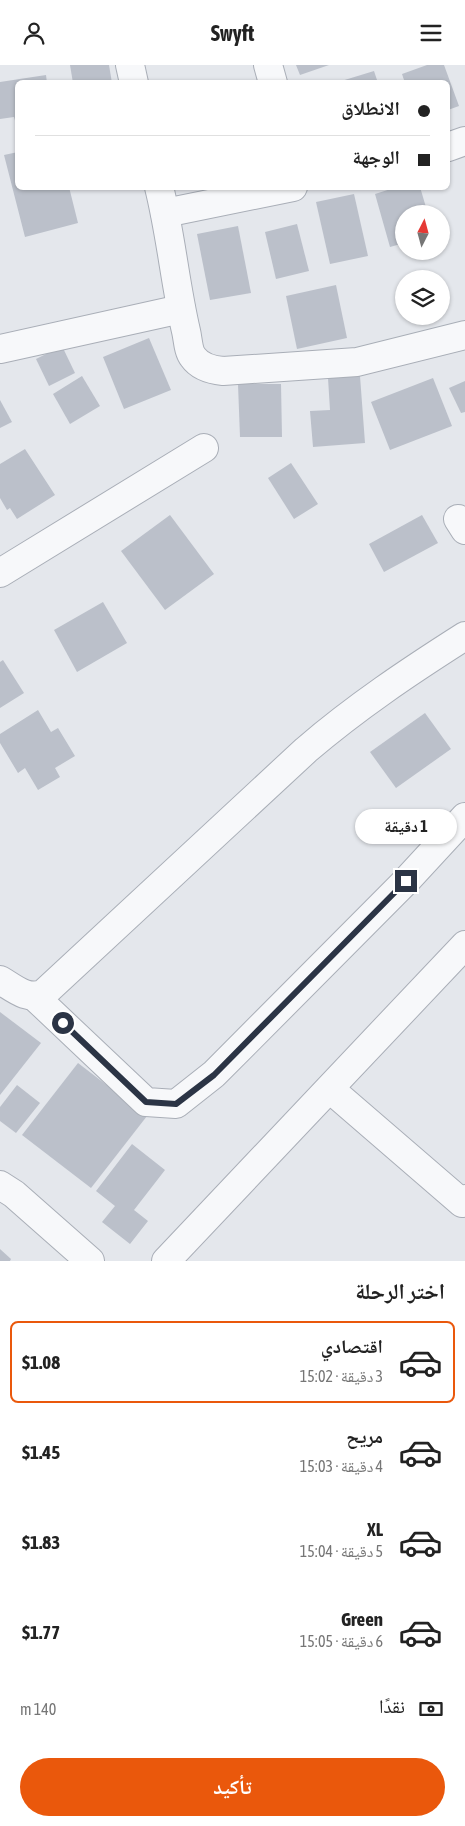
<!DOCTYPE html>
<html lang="ar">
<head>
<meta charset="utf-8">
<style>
	body { margin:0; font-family:"Asap Condensed","Noto Naskh Arabic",sans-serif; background:#f6f6f6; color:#222; direction:rtl; height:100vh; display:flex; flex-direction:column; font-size:19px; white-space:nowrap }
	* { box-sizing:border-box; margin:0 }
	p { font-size:16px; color:#767676 }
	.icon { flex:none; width:28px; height:28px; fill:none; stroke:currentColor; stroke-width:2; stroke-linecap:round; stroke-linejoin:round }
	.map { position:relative; height:1196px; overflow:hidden; direction:ltr }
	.sheet { display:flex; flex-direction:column; background:#fff; flex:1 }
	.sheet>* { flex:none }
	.guide { position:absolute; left:15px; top:15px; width:435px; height:110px; border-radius:8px; box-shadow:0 1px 4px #0004; direction:rtl; display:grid; align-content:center; height:110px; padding:0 20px; background:#fff }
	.needle { width:32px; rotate:6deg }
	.buttons { position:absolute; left:395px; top:140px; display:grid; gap:10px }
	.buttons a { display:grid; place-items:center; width:55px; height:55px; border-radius:50%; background:#fff; box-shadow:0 1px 4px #0004; font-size:25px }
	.end { position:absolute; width:22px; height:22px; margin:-11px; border:6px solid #2b3445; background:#fff; box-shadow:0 0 0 2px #fff }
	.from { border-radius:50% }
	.bubble { position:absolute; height:35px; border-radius:18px; background:#fff; box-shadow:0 1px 4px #0004; font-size:16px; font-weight:700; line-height:35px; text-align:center; direction:rtl }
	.guide b { display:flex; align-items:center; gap:18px; height:48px; font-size:19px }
	.guide b+b { border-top:1px solid #e0e0e0 }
	.guide i { width:12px; height:12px; background:#222 }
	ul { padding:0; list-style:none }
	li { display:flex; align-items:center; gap:15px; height:82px; margin:0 10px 8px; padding:0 10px; border:2px solid transparent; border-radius:8px }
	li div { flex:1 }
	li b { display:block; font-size:19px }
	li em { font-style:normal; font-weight:700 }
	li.on { border-color:#ea580c }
	li>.icon { width:45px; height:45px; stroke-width:1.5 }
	h2 { padding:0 20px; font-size:22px; line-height:60px }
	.pay { display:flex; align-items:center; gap:12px; height:55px; padding:0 20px; font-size:19px }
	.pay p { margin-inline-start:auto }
	.button { display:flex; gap:10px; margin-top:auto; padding:10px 20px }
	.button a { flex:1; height:58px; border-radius:30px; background:#ea580c; color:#fff; font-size:20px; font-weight:700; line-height:58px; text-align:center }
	header { display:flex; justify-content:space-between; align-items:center; height:65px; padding:0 20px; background:#fff; font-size:22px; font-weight:700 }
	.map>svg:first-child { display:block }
	.building { fill:#bbc0ca }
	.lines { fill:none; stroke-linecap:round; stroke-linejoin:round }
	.minor-casing { stroke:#a9aeb7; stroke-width:30 }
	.minor { stroke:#f7f8fa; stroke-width:28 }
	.route { stroke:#2b3445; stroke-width:6 }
</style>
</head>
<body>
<header><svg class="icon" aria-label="menu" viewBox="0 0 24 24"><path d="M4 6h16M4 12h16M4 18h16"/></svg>Swyft<svg class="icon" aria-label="person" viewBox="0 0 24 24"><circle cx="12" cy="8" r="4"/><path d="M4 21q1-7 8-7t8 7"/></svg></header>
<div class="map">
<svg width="465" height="1196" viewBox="0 0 465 1196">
	<rect width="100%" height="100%" fill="#e4e7ec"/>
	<g class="building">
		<path d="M 70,0 L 109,0 L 112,18 L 73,18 Z"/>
		<path d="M 296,0 L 329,0 L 300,10 Z"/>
		<path d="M 427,0 L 444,0 L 459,41 L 448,45 L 448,18 L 405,18 L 402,9 Z"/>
		<path d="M 374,6 L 378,18 L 338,18 L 338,17 Z"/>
		<path d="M 46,10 L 47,18 L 18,18 L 18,66 L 14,52 L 0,54 L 0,17 Z"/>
		<path d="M 18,87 L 18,122 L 69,122 L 78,158 L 25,172 L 4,90 Z"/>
		<path d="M 397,122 L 420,122 L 428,149 L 404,149 L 404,178 L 390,182 L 375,129 Z"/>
		<path d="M 354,129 L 368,191 L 330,199 L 316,137 Z"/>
		<path d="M 297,159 L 309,206 L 276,214 L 265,167 Z"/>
		<path d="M 238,161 L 251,228 L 210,235 L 197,169 Z"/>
		<path d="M 336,220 L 347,273 L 297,284 L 286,231 Z"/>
		<path d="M 149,273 L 171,325 L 124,344 L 103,292 Z"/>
		<path d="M 62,281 L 75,308 L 49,321 L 36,294 Z"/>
		<path d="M 82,311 L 100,341 L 70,359 L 53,329 Z"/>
		<path d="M 360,311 L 365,378 L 313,382 L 310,346 L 330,345 L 328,313 Z"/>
		<path d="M 433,313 L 452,361 L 390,385 L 371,337 Z"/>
		<path d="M 465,316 L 465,347 L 461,348 L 449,323 Z"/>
		<path d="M 238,319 L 281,319 L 282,372 L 240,372 Z"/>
		<path d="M 0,335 L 12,357 L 0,363 Z"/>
		<path d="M 25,384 L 55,430 L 17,454 L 10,443 L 7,445 L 0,433 L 0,399 Z"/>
		<path d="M 291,398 L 318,439 L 294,454 L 268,413 Z"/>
		<path d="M 170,450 L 214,509 L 165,545 L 121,486 Z"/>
		<path d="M 422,450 L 438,478 L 384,507 L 369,479 Z"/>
		<path d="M 103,537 L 127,578 L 77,607 L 54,565 Z"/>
		<path d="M 3,595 L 24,628 L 0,643 L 0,597 Z"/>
		<path d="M 38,645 L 51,667 L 58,663 L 75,691 L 55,703 L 60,712 L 38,725 L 25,703 L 18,708 L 0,678 L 0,669 Z"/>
		<path d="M 425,648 L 451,684 L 396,723 L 370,687 Z"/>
		<path d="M 0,947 L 41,978 L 0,1030 Z"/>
		<path d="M 78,998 L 147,1051 L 91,1123 L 22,1070 Z"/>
		<path d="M 17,1020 L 40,1038 L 16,1068 L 0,1056 L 0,1042 Z"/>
		<path d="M 132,1079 L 165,1105 L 134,1145 L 148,1156 L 130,1179 L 102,1157 L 115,1141 L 96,1126 Z"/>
		<path d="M 0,1184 L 11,1194 L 10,1196 L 0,1196 Z"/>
	</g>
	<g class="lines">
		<defs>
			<g id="minor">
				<path d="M 130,0 L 134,18"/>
				<path d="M 268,0 L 273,18"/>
				<path d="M 448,82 L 465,76"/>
				<path d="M 159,122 C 171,170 175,219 186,266 C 188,274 188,286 193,292 C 200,302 212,305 223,306 L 357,297 L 465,270"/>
				<path d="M 165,148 L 293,122"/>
				<path d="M 0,284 L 181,244"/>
				<path d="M 458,454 L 465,465"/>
				<path d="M 0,508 L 204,383"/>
				<path d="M 0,915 C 14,923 26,935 43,929 L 306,685 C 356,642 410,606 465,571"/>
				<path d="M 35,932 L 146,1037 L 176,1039 L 214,1009 L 406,816 L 465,752"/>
				<path d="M 330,1024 L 462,1138 L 465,1134"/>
				<path d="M 0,1120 L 14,1129 L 90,1196"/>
				<path d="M 166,1196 L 465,880"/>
			</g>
		</defs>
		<use href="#minor" class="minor-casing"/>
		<use href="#minor" class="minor"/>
	</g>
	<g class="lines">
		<path class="route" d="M 63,958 L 146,1037 L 176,1039 L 214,1010 L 406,816"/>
	</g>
</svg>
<div class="buttons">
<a><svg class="needle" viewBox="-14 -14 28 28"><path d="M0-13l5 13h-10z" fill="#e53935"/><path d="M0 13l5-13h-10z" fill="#767676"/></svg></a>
<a><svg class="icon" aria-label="layers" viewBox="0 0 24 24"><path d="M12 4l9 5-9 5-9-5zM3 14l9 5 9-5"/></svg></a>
</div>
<i class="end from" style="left:63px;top:958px"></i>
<i class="end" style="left:406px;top:816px"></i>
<div class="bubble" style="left:355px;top:744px;width:102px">1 دقيقة</div>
<div class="guide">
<b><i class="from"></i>الانطلاق</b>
<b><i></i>الوجهة</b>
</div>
</div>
<section class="sheet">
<h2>اختر الرحلة</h2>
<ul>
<li class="on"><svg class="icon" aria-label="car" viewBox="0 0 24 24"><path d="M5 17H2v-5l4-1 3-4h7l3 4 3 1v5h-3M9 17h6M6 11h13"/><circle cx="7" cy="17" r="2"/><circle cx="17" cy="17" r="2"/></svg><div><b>اقتصادي</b><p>3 دقيقة · 15:02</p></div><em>$1.08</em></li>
<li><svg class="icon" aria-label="car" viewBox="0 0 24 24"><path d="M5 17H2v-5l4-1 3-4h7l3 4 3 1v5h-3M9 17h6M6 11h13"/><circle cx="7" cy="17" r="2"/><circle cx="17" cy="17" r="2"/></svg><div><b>مريح</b><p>4 دقيقة · 15:03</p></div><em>$1.45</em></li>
<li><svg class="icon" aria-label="car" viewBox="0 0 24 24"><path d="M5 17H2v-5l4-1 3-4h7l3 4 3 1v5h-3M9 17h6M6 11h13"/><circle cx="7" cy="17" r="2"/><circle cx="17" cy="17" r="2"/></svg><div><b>XL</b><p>5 دقيقة · 15:04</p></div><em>$1.83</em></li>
<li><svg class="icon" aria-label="car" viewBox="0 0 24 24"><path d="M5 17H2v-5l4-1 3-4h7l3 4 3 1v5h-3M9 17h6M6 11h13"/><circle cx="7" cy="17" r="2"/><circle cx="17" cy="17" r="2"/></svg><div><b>Green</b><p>6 دقيقة · 15:05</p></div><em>$1.77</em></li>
</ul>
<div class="pay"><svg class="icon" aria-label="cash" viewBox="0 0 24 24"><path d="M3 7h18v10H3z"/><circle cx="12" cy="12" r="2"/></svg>نقدًا<p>140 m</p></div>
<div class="button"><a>تأكيد</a></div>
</section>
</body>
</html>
